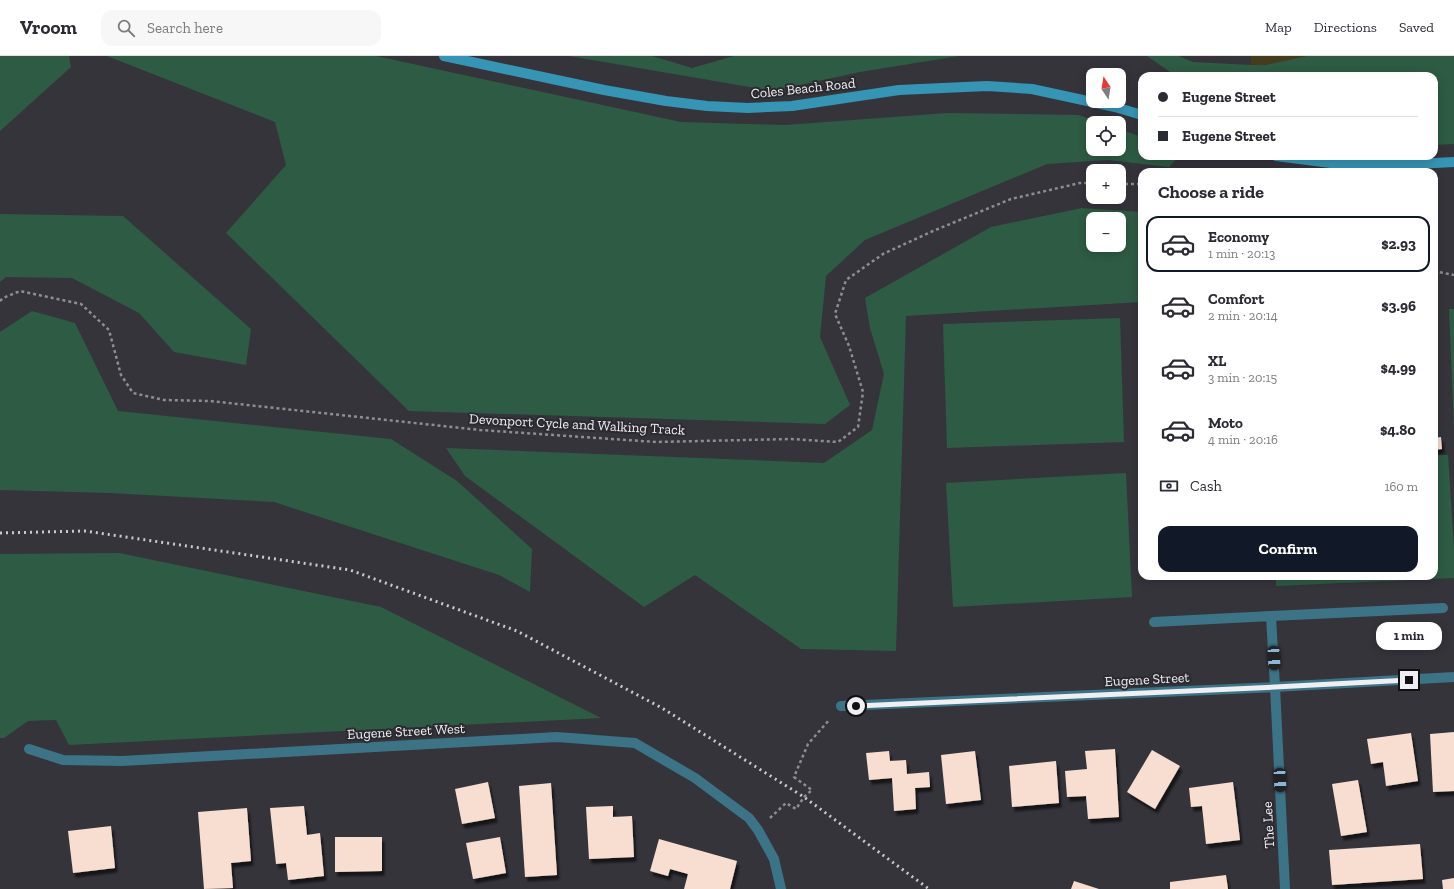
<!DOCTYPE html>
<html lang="en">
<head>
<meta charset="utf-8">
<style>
	body { margin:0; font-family:"Zilla Slab",serif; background:#f7f7f7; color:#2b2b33; height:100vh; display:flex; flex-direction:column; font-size:15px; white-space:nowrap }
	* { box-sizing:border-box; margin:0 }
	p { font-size:13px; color:#7c7c81 }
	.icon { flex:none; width:22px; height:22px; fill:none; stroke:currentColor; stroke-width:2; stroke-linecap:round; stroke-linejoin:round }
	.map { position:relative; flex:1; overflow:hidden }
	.side { position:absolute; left:1138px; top:112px; width:300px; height:412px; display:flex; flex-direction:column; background:#fff; border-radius:12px; box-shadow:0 2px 10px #0003 }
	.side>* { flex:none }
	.top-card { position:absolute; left:1138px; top:16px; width:300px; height:88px; border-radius:12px; box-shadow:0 2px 10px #0003; display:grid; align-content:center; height:88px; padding:0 20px; background:#fff }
	.needle { width:26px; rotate:348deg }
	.fabs { position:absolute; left:1086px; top:12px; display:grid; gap:8px }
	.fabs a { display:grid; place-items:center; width:40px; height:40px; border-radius:8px; background:#fff; box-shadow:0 2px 10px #0003; font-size:20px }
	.end { position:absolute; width:18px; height:18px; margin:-9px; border:5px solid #efeff3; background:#111; box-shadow:0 0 0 2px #111 }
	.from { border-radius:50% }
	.bubble { position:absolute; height:28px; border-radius:12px; background:#fff; box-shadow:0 2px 10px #0003; font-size:13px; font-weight:800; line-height:28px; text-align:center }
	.car { position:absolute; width:12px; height:24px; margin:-12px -6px; border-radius:5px; box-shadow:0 0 3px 1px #0007; background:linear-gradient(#222 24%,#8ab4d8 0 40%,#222 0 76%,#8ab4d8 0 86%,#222 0) }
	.top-card b { display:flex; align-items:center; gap:14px; height:38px; font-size:15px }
	.top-card b+b { border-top:1px solid #e1e1e2 }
	.top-card i { width:10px; height:10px; background:#2b2b33 }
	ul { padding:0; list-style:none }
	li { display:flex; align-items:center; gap:12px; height:56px; margin:0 8px 6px; padding:0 12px; border:2px solid transparent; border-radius:12px }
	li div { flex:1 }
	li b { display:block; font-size:15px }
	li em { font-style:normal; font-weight:800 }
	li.current { border-color:#111827 }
	li>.icon { width:36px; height:36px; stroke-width:1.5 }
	h2 { padding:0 20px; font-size:18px; line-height:48px }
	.pay { display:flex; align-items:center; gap:10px; height:44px; padding:0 20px; font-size:15px }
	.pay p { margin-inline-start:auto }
	.cta { display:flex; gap:8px; margin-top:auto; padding:8px 20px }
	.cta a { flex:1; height:46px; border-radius:12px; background:#111827; color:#fff; font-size:16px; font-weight:800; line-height:46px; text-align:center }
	header { display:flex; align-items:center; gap:24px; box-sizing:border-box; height:56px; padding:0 20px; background:#fff; border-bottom:1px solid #e1e1e2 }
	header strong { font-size:19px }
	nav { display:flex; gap:22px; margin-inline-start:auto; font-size:14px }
	.search { width:280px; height:36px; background:#f7f7f7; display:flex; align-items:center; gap:10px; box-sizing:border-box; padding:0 14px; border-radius:12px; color:#7c7c81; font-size:15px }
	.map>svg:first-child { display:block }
	.green { fill:#2e5b44; fill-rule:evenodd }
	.sand { fill:#453c1c }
	.building { fill:#f8ddd1; filter:url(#shadow) }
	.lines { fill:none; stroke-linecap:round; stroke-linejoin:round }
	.path { stroke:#8d8d92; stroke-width:2.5; stroke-dasharray:3 3; stroke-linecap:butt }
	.lane { stroke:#3d7387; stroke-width:10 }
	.street { stroke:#3d7387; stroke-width:10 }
	.secondary { stroke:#3695b4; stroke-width:10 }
	.rail { stroke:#cacace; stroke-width:3; stroke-dasharray:2 4; stroke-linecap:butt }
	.route { stroke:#efeff3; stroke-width:5 }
	.labels { text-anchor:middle; stroke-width:4; stroke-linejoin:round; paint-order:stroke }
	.street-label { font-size:14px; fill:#efeff3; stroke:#2b2a31 }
</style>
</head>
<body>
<header>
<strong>Vroom</strong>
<div class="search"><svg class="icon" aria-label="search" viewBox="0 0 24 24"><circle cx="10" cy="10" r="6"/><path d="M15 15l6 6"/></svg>Search here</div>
<nav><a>Map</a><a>Directions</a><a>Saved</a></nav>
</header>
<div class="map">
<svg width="1454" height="833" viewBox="0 0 1454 833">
	<defs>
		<filter id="shadow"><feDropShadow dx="2.5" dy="4.5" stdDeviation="1" flood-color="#0009"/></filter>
	</defs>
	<rect width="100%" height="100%" fill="#35343b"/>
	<g class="green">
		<path d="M 0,0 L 69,0 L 71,11 L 0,75 Z"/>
		<path d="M 107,0 L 376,0 L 681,66 L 785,69 L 947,57 L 1078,59 L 1102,67 L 1093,67 L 1093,93 L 1119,93 L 1119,73 L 1142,81 L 1142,100 L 1179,100 L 1169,111 L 1108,104 L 1047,108 L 865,184 L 826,220 L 820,281 L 850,349 L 825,368 L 409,355 L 226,177 L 286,109 L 275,66 Z"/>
		<path d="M 569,0 L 652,0 L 692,12 L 734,0 L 959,0 L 860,16 L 773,35 Z"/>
		<path d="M 1147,0 L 1179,0 L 1193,6 L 1251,9 L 1251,0 L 1454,0 L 1454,88 L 1434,89 L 1434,20 L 1176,20 Z"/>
		<path d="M 1082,152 L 1142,156 L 1142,246 L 906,260 L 896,595 L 801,593 L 695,519 L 644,551 L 465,420 L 446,392 L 824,407 L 872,374 L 884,318 L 870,272 L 865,242 L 991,171 ZM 1093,163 L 1119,163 L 1119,189 L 1093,189 Z"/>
		<path d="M 0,158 L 123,160 L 251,273 L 246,309 L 174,296 L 139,257 L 72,222 L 6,221 L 0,226 Z"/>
		<path d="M 1449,253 L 1454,253 L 1454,372 Z"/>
		<path d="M 32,255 L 75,267 L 118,355 L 391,383 L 457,425 L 532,493 L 530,536 L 499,519 L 274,446 L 110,437 L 0,434 L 0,276 Z"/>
		<path d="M 1120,262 L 1124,386 L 947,392 L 943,268 Z"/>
		<path d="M 1434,399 L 1448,399 L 1454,493 L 1454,522 L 1276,530 L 1276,520 L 1434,520 Z"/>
		<path d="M 1126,417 L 1132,541 L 953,551 L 946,427 Z"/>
		<path d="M 119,497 L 381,551 L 601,662 L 69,689 L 56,664 L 28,665 L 4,682 L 0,682 L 0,498 Z"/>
	</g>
	<path class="sand" d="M 1251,0 L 1307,0 L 1266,9 L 1251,9 Z"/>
	<g class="building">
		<path d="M 1441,381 L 1442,393 L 1434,394 L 1434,382 Z"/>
		<path d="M 1454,676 L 1454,735 L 1433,736 L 1430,678 Z"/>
		<path d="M 1411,677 L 1418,725 L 1386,730 L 1383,706 L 1371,708 L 1367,683 Z"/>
		<path d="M 1115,693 L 1119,761 L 1088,763 L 1086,740 L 1067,741 L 1065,715 L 1087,713 L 1085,695 Z"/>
		<path d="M 1152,694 L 1180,710 L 1155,753 L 1127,736 Z"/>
		<path d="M 889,695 L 890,705 L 906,704 L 907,718 L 929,716 L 930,731 L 915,732 L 916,753 L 894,755 L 892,722 L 869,724 L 866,697 Z"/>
		<path d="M 975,695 L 981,744 L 946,748 L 941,699 Z"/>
		<path d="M 1056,705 L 1059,747 L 1012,751 L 1009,710 Z"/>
		<path d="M 1358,724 L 1367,776 L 1341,780 L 1332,728 Z"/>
		<path d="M 488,726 L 495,762 L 462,768 L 455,733 Z"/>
		<path d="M 1233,726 L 1240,784 L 1206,788 L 1202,750 L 1191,751 L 1189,732 Z"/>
		<path d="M 551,727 L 557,819 L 525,821 L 519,730 Z"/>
		<path d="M 304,750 L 307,779 L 320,777 L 324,820 L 288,824 L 286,807 L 276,808 L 270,752 Z"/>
		<path d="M 613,750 L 613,761 L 632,760 L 634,801 L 589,803 L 586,751 Z"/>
		<path d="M 247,752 L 251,805 L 231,807 L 233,832 L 204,833 L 198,756 Z"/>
		<path d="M 111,770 L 115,812 L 73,817 L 68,775 Z"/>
		<path d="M 335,781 L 382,781 L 382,815 L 335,816 Z"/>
		<path d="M 500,781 L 506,817 L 473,823 L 466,787 Z"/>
		<path d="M 659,783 L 737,805 L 730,833 L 684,833 L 688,818 L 670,813 L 668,820 L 650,815 Z"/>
		<path d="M 1420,788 L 1423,823 L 1332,829 L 1329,794 Z"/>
		<path d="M 1226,819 L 1228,833 L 1170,833 L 1170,826 Z"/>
		<path d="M 1454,822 L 1454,833 L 1443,833 L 1442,824 Z"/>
		<path d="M 1074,825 L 1099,833 L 1071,833 Z"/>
	</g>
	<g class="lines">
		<g class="path">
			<path d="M 1119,128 L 1142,128"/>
			<path d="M 1434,215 L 1454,219"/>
			<path d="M 0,245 L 3,242 L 20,235 L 81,248 L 109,274 L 121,319 L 133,337 L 164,344 L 210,345 L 480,374 L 656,386 L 791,383 L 838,386 L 858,371 L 863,336 L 849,290 L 835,258 L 846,224 L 883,198 L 933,175 L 1011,143 L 1080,127 L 1093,127"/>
			<path d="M 770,762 L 786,747 L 796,753 L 804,741 L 812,734 L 794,721 L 808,688 L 830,663"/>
		</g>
		<g class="lane">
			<path d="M 1271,560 L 1443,552"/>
			<path d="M 1154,566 L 1271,560 L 1275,631"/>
		</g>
		<g class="street">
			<path d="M 1275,631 L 1285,833"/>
			<path d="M 841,650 L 1275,631 L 1454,621"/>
			<path d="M 29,693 L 63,704 L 122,705 L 557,681 L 635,687 L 695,722 L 749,762 L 758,774 L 774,803 L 781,833"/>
		</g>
		<g class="secondary">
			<path d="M 444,0 L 604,34 L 666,45 L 707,50 L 748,52 L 792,50 L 899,34 L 987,30 L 1032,33 L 1115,51 L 1142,59"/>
			<path d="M 1276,100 L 1346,109 L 1396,109 L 1454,106"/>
		</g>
		<path class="rail" d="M 0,477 L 85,475 L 350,514 L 517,575 L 662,652 L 804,741 L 929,833"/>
	</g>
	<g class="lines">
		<path class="route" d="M 856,650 L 1275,631 L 1409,624"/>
	</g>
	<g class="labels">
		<g class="street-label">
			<text transform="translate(803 32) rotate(-6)" y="5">Coles Beach Road</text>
			<text transform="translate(577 368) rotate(3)" y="5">Devonport Cycle and Walking Track</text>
			<text transform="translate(1147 623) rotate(-3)" y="5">Eugene Street</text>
			<text transform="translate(406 675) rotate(-3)" y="5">Eugene Street West</text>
			<text transform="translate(1268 769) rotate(-93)" y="5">The Lee</text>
		</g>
	</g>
</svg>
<div class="fabs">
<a><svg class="needle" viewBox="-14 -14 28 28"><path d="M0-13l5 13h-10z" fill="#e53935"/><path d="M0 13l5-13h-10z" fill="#7c7c81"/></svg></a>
<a><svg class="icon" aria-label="locate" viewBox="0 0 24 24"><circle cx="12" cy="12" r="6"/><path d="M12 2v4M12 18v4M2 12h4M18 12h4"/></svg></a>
<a>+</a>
<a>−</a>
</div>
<i class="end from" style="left:856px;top:650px"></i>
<i class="end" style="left:1409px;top:624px"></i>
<div class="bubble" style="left:1376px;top:566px;width:66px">1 min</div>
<i class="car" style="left:1274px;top:602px;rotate:177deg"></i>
<i class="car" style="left:1280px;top:724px;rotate:177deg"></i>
<div class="top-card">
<b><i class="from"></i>Eugene Street</b>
<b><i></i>Eugene Street</b>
</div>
<section class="side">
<h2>Choose a ride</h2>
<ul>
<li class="current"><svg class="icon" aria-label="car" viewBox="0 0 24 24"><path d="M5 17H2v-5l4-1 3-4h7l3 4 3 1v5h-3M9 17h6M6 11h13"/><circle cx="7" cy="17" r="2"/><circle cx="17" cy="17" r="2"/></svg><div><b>Economy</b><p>1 min · 20:13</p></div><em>$2.93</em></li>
<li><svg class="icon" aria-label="car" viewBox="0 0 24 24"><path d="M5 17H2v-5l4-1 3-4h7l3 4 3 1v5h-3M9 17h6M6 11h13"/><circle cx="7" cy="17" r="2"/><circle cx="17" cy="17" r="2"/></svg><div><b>Comfort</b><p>2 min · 20:14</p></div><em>$3.96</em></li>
<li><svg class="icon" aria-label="car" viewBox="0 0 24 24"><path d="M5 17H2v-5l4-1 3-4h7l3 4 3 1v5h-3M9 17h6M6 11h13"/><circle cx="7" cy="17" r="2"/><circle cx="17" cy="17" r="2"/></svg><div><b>XL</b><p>3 min · 20:15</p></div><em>$4.99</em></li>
<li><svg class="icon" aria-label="car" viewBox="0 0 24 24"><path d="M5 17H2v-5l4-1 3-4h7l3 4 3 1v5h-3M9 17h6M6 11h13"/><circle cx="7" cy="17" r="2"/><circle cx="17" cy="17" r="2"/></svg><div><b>Moto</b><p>4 min · 20:16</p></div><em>$4.80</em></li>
</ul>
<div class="pay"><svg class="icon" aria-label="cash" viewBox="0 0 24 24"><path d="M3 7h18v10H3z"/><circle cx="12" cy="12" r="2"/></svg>Cash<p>160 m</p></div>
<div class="cta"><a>Confirm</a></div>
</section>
</div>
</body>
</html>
